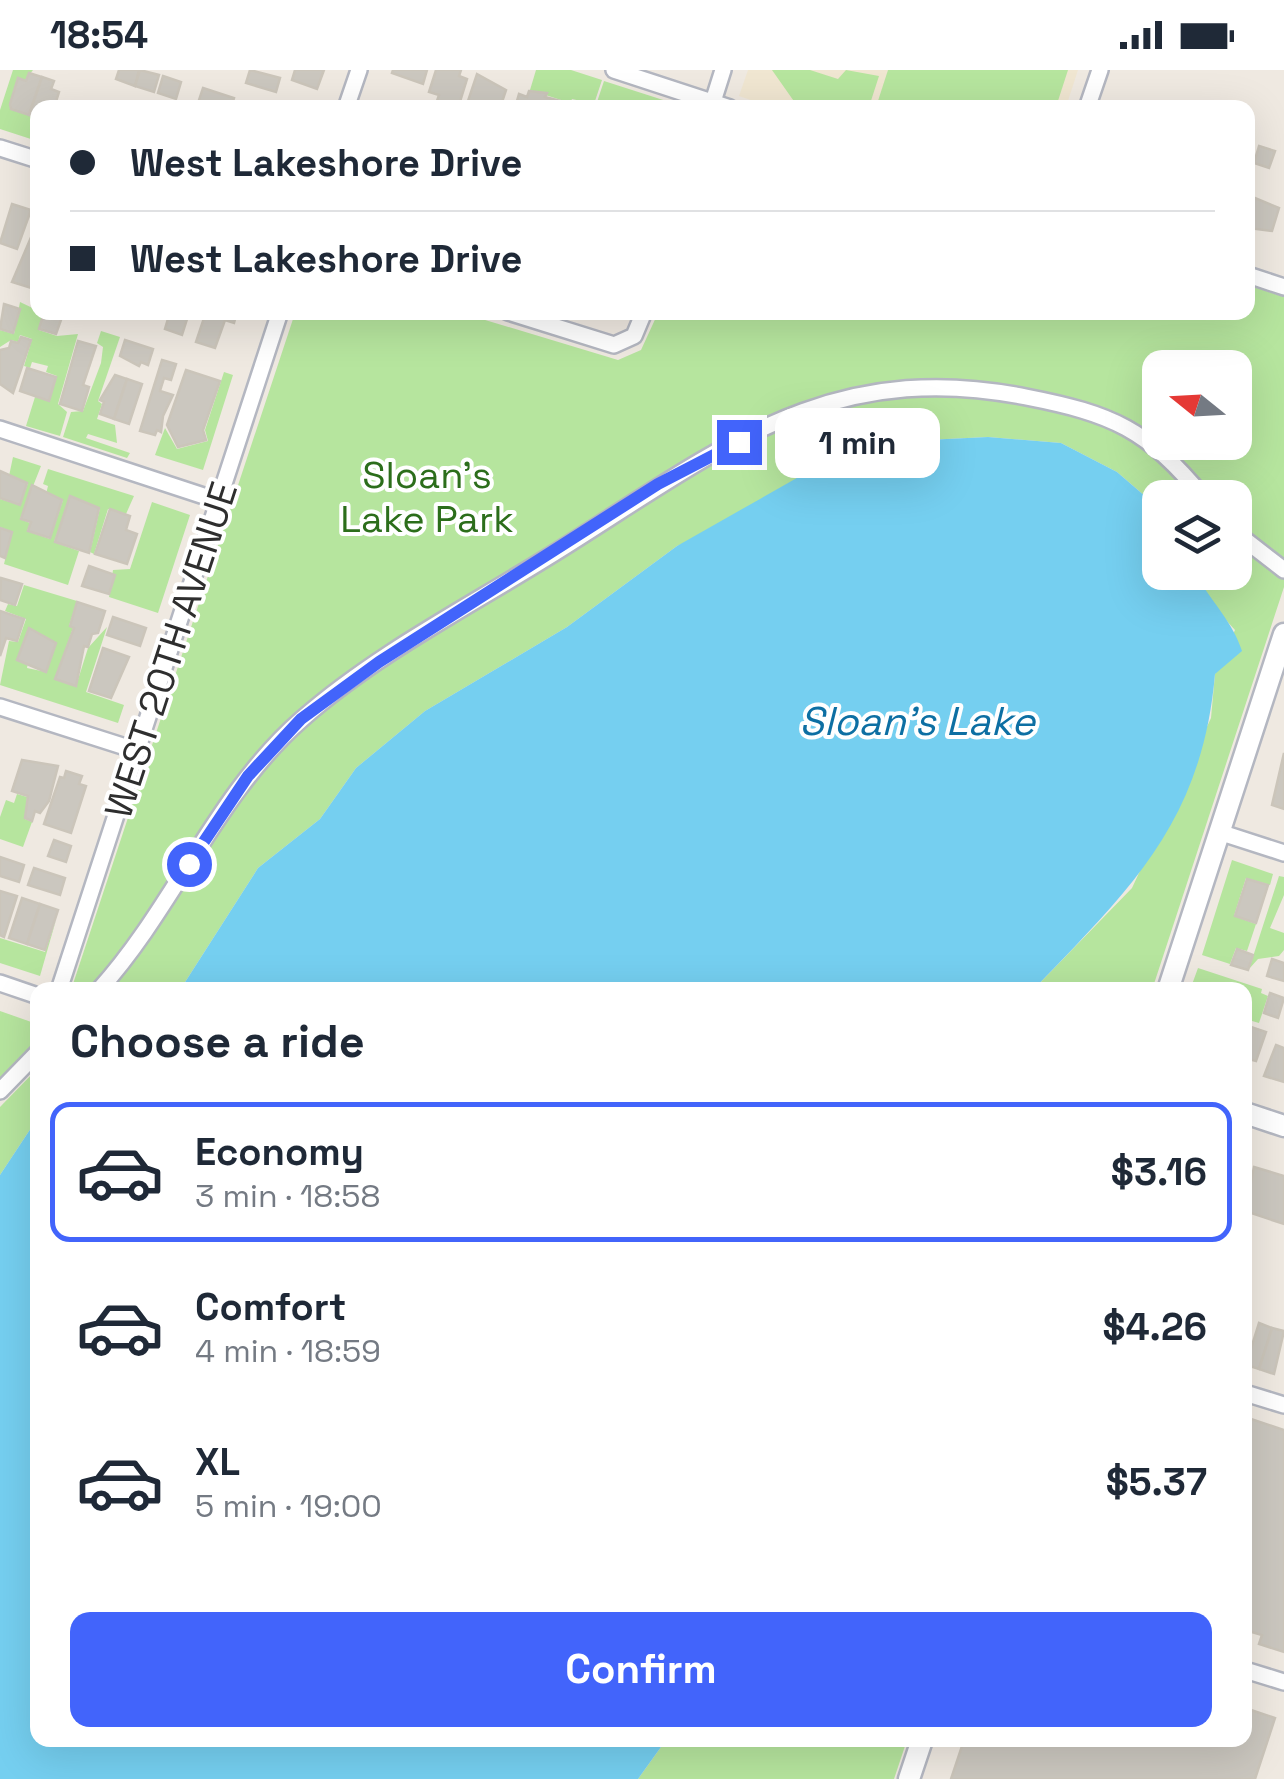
<!DOCTYPE html>
<html lang="en">
<head>
<meta charset="utf-8">
<style>
	body { margin:0; font-family:"Space Grotesk",sans-serif; background:#f6f6f7; color:#1f2937; height:100vh; display:flex; flex-direction:column; font-size:38px; white-space:nowrap }
	* { box-sizing:border-box; margin:0 }
	p { font-size:32px; color:#747a83 }
	.icon { flex:none; width:55px; height:55px; fill:none; stroke:currentColor; stroke-width:2; stroke-linecap:round; stroke-linejoin:round }
	.map { position:relative; flex:1; overflow:hidden }
	.panel { position:absolute; left:30px; top:912px; width:1222px; height:765px; display:flex; flex-direction:column; background:#fff; border-radius:20px; box-shadow:0 10px 40px #0002 }
	.panel>* { flex:none }
	.guide { position:absolute; left:30px; top:30px; width:1225px; height:220px; border-radius:20px; box-shadow:0 10px 40px #0002; display:grid; align-content:center; height:220px; padding:0 40px; background:#fff }
	.needle { width:65px; rotate:288deg }
	.buttons { position:absolute; left:1142px; top:280px; display:grid; gap:20px }
	.buttons a { display:grid; place-items:center; width:110px; height:110px; border-radius:20px; background:#fff; box-shadow:0 10px 40px #0002; font-size:50px }
	.end { position:absolute; width:45px; height:45px; margin:-22px; border:12px solid #4264fb; background:#fff; box-shadow:0 0 0 5px #fff }
	.from { border-radius:50% }
	.bubble { position:absolute; height:70px; border-radius:20px; background:#fff; box-shadow:0 10px 40px #0002; font-size:32px; font-weight:700; line-height:70px; text-align:center }
	.guide b { display:flex; align-items:center; gap:35px; height:95px; font-size:38px }
	.guide b+b { border-top:2px solid #e0e1e3 }
	.guide i { width:25px; height:25px; background:#1f2937 }
	ul { padding:0; list-style:none }
	li { display:flex; align-items:center; gap:30px; height:140px; margin:0 20px 15px; padding:0 20px; border:5px solid transparent; border-radius:20px }
	li div { flex:1 }
	li b { display:block; font-size:38px }
	li em { font-style:normal; font-weight:700 }
	li.current { border-color:#4264fb }
	li>.icon { width:90px; height:90px; stroke-width:1.5 }
	h2 { padding:0 40px; font-size:45px; line-height:120px }
	.cta { display:flex; gap:20px; margin-top:auto; padding:20px 40px }
	.cta a { flex:1; height:115px; border-radius:20px; background:#4264fb; color:#fff; font-size:40px; font-weight:700; line-height:115px; text-align:center }
	.status { display:flex; justify-content:space-between; align-items:center; height:70px; padding:0 50px; background:#fff; direction:ltr }
	.status svg { height:28px; fill:currentColor }
	.map>svg:first-child { display:block }
	.education { fill:#f0e6d1 }
	.green { fill:#b6e59e; fill-rule:evenodd }
	.water { fill:#75cff0 }
	.building { fill:#cbc7bf; stroke:#cbc5ba; stroke-width:2.5 }
	.lines { fill:none; stroke-linecap:round; stroke-linejoin:round }
	.street-casing { stroke:#b4b7c1; stroke-width:20 }
	.secondary-casing { stroke:#b4b7c1; stroke-width:25 }
	.street { stroke:#fff; stroke-width:15 }
	.secondary { stroke:#fff; stroke-width:20 }
	.route { stroke:#4264fb; stroke-width:12 }
	.labels { text-anchor:middle; stroke-width:8; stroke-linejoin:round; paint-order:stroke }
	.park-label { font-size:38px; fill:#2c6e1b; stroke:#fff }
	.street-label { font-size:38px; fill:#2e2e2e; stroke:#fff }
	.water-label { font-size:40px; font-style:italic; fill:#0d6fa3; stroke:#fff }
</style>
</head>
<body>
<div class="status"><b>18:54</b><svg viewBox="0 0 49 12"><path d="M0 12V9h3v3zM5 12V6h3v6zM10 12V3h3v9zM15 12V0h3v12zM26 1h20v11H26zM47 4h2v5h-2z"/></svg></div>
<div class="map">
<svg width="1284" height="1709" viewBox="0 0 1284 1709">
	<rect width="100%" height="100%" fill="#efe9e1"/>
	<path class="education" d="M 748,0 L 1078,0 L 1066,37 L 774,38 L 739,26 Z"/>
	<g class="green">
		<path d="M 13,0 L 33,0 L 25,10 L 18,8 L 11,39 L 37,48 L 37,71 L 0,59 L 0,40 Z"/>
		<path d="M 536,0 L 571,0 L 602,10 L 594,34 L 572,29 L 569,37 L 559,37 L 561,30 L 530,20 Z"/>
		<path d="M 772,0 L 810,0 L 838,9 L 846,0 L 879,6 L 869,37 L 798,37 Z"/>
		<path d="M 888,0 L 1068,0 L 1056,37 L 876,37 Z"/>
		<path d="M 604,11 L 685,37 L 600,37 L 596,35 Z"/>
		<path d="M 1248,215 L 1284,227 L 1284,517 L 1152,920 L 1033,920 L 1132,818 L 1211,648 L 1215,604 L 1235,560 L 1215,538 L 1195,503 L 1235,502 L 1235,428 L 1160,428 L 1160,439 L 1117,402 L 1061,373 L 988,367 L 926,370 L 677,476 L 567,557 L 425,641 L 356,698 L 320,749 L 258,798 L 180,920 L 71,920 L 295,243 L 462,243 L 618,290 L 641,280 L 658,243 L 1248,242 ZM 1160,298 L 1235,298 L 1235,372 L 1160,372 Z"/>
		<path d="M 20,232 L 43,243 L 39,260 L 57,266 L 78,264 L 58,334 L 67,342 L 60,366 L 26,356 L 35,327 L 49,331 L 57,306 L 46,302 L 48,296 L 32,292 L 30,298 L 24,296 L 32,269 L 20,265 L 18,272 L 11,270 L 0,277 L 0,260 L 14,264 Z"/>
		<path d="M 101,261 L 120,267 L 98,331 L 102,334 L 97,349 L 115,355 L 117,373 L 88,364 L 86,368 L 130,383 L 127,388 L 63,367 L 71,342 L 83,341 L 101,293 L 103,277 L 97,273 Z"/>
		<path d="M 224,302 L 233,305 L 203,400 L 155,385 L 165,358 L 177,379 L 208,371 L 205,360 Z"/>
		<path d="M 13,387 L 41,396 L 20,449 L 30,453 L 27,461 L 50,469 L 63,430 L 46,424 L 48,416 L 43,414 L 48,399 L 134,426 L 126,444 L 108,439 L 94,484 L 90,482 L 100,438 L 70,426 L 54,472 L 79,481 L 68,515 L 4,494 L 12,462 L 0,457 L 0,429 L 20,435 L 28,413 L 9,406 Z"/>
		<path d="M 152,432 L 190,445 L 158,543 L 109,527 L 113,500 L 130,499 Z"/>
		<path d="M 24,515 L 77,531 L 69,556 L 73,558 L 55,609 L 76,616 L 88,578 L 107,557 L 86,622 L 124,635 L 118,653 L 0,615 L 9,571 L 18,572 L 26,549 L 5,541 L 8,534 L 17,536 ZM 29,558 L 56,573 L 46,602 L 27,598 L 28,593 L 17,590 Z"/>
		<path d="M 17,724 L 27,727 L 25,749 L 32,752 L 23,777 L 0,769 L 0,747 L 6,730 L 14,733 Z"/>
		<path d="M 1232,790 L 1273,804 L 1270,815 L 1246,808 L 1234,846 L 1256,854 L 1247,881 L 1236,878 L 1230,894 L 1202,885 Z"/>
		<path d="M 1279,806 L 1284,807 L 1284,825 L 1270,858 L 1284,863 L 1284,880 L 1279,886 L 1258,889 L 1249,899 Z"/>
		<path d="M 56,850 L 40,906 L 0,893 L 0,868 L 45,882 Z"/>
		<path d="M 1198,898 L 1262,919 L 1261,923 L 1268,926 L 1259,953 L 1245,949 L 1245,920 L 1190,920 Z"/>
		<path d="M 0,941 L 37,954 L 38,971 L 0,1010 Z"/>
		<path d="M 37,999 L 37,1049 L 0,1105 L 0,1037 Z"/>
		<path d="M 666,1670 L 907,1670 L 894,1709 L 638,1709 Z"/>
	</g>
	<g class="water">
		<path d="M 988,367 L 1061,373 L 1117,402 L 1160,439 L 1160,502 L 1195,503 C 1210,530 1233,552 1242,581 L 1215,604 C 1202,753 1130,819 1033,920 L 180,920 L 258,798 L 320,749 L 356,698 L 425,641 L 567,557 L 677,476 L 818,396 L 926,370 Z"/>
		<path d="M 37,1049 L 38,1670 L 666,1670 L 638,1709 L 0,1709 L 0,1105 Z"/>
	</g>
	<g class="building">
		<path d="M 119,0 L 139,0 L 135,16 L 116,9 Z"/>
		<path d="M 140,0 L 159,5 L 154,22 L 135,16 Z"/>
		<path d="M 250,0 L 280,8 L 276,22 L 246,13 Z"/>
		<path d="M 295,0 L 324,0 L 317,19 L 292,10 Z"/>
		<path d="M 393,0 L 427,0 L 423,14 L 392,3 Z"/>
		<path d="M 436,0 L 461,0 L 459,6 L 467,9 L 458,38 L 436,34 L 439,25 L 429,22 Z"/>
		<path d="M 29,3 L 42,7 L 29,45 L 11,39 L 10,34 L 18,8 L 26,11 Z"/>
		<path d="M 477,4 L 506,20 L 500,38 L 468,31 Z"/>
		<path d="M 163,6 L 181,12 L 176,29 L 158,23 Z"/>
		<path d="M 42,7 L 54,11 L 51,19 L 59,22 L 54,38 L 38,38 L 38,48 L 29,45 Z"/>
		<path d="M 203,18 L 234,28 L 231,38 L 197,36 Z"/>
		<path d="M 529,21 L 547,23 L 545,27 L 560,31 L 558,38 L 515,38 L 519,24 L 527,27 Z"/>
		<path d="M 1259,76 L 1275,81 L 1269,98 L 1254,93 Z"/>
		<path d="M 1250,126 L 1279,138 L 1272,161 L 1248,158 Z"/>
		<path d="M 12,134 L 31,140 L 17,179 L 0,173 Z"/>
		<path d="M 38,151 L 38,220 L 12,212 Z"/>
		<path d="M 4,234 L 20,239 L 13,263 L 0,259 Z"/>
		<path d="M 44,242 L 62,247 L 56,264 L 39,259 Z"/>
		<path d="M 170,242 L 188,246 L 182,265 L 165,259 Z"/>
		<path d="M 206,242 L 237,242 L 234,253 L 225,250 L 215,278 L 196,272 Z"/>
		<path d="M 21,267 L 31,270 L 13,323 L 0,314 L 0,280 L 9,278 L 11,271 L 18,273 Z"/>
		<path d="M 125,270 L 153,279 L 148,295 L 141,292 L 139,296 L 120,286 Z"/>
		<path d="M 78,271 L 96,276 L 83,315 L 89,317 L 82,341 L 60,334 Z"/>
		<path d="M 162,290 L 176,294 L 171,310 L 164,308 L 160,321 L 173,325 L 163,346 L 161,362 L 157,360 L 155,365 L 140,361 Z"/>
		<path d="M 27,298 L 56,307 L 49,331 L 20,321 Z"/>
		<path d="M 186,300 L 220,311 L 203,360 L 206,370 L 178,377 L 167,355 Z"/>
		<path d="M 115,305 L 127,309 L 114,349 L 100,344 L 104,332 L 100,330 Z"/>
		<path d="M 127,309 L 142,314 L 129,354 L 114,349 Z"/>
		<path d="M 0,401 L 27,413 L 20,435 L 0,428 Z"/>
		<path d="M 32,415 L 62,430 L 50,468 L 28,461 L 31,452 L 21,449 Z"/>
		<path d="M 70,426 L 99,438 L 89,483 L 55,472 Z"/>
		<path d="M 110,439 L 130,446 L 126,460 L 137,464 L 127,494 L 95,484 Z"/>
		<path d="M 0,458 L 12,462 L 5,488 L 0,486 Z"/>
		<path d="M 89,496 L 115,505 L 109,524 L 82,516 Z"/>
		<path d="M 1,508 L 22,514 L 15,535 L 0,530 Z"/>
		<path d="M 77,532 L 105,541 L 98,563 L 92,564 L 88,577 L 84,576 L 76,616 L 55,609 L 74,558 L 70,556 Z"/>
		<path d="M 0,541 L 24,549 L 17,571 L 6,568 L 0,586 Z"/>
		<path d="M 113,547 L 146,558 L 140,576 L 107,565 Z"/>
		<path d="M 29,558 L 56,573 L 46,602 L 17,590 Z"/>
		<path d="M 103,578 L 129,587 L 111,628 L 89,621 Z"/>
		<path d="M 1284,683 L 1284,739 L 1272,735 Z"/>
		<path d="M 22,690 L 58,696 L 49,731 L 40,743 L 35,741 L 32,751 L 25,748 L 28,726 L 12,721 Z"/>
		<path d="M 66,701 L 82,706 L 79,714 L 86,716 L 71,763 L 44,754 L 60,707 L 64,708 Z"/>
		<path d="M 54,770 L 71,776 L 66,792 L 48,786 Z"/>
		<path d="M 0,787 L 24,795 L 19,812 L 0,806 Z"/>
		<path d="M 34,798 L 65,808 L 60,825 L 28,815 Z"/>
		<path d="M 1247,809 L 1268,815 L 1256,853 L 1235,846 Z"/>
		<path d="M 0,821 L 17,826 L 4,867 L 0,865 Z"/>
		<path d="M 22,828 L 40,834 L 27,874 L 9,868 Z"/>
		<path d="M 40,834 L 58,840 L 45,880 L 27,874 Z"/>
		<path d="M 1237,879 L 1253,885 L 1248,900 L 1231,895 Z"/>
		<path d="M 1272,889 L 1284,893 L 1284,911 L 1267,906 Z"/>
		<path d="M 1270,923 L 1284,928 L 1278,948 L 1264,943 Z"/>
		<path d="M 1245,955 L 1266,962 L 1256,991 L 1245,988 Z"/>
		<path d="M 1276,975 L 1284,978 L 1284,1012 L 1264,1006 Z"/>
		<path d="M 1254,1097 L 1284,1106 L 1284,1154 L 1245,1141 Z"/>
		<path d="M 1259,1253 L 1272,1258 L 1259,1299 L 1246,1295 Z"/>
		<path d="M 1272,1258 L 1284,1261 L 1274,1304 L 1259,1299 Z"/>
		<path d="M 1245,1347 L 1284,1360 L 1284,1582 L 1259,1574 L 1262,1565 L 1245,1560 Z"/>
		<path d="M 1245,1638 L 1275,1648 L 1255,1709 L 951,1709 L 964,1670 L 1245,1670 Z"/>
	</g>
	<g class="lines">
		<defs>
			<g id="street">
				<path d="M 614,0 L 730,38"/>
				<path d="M 346,38 L 359,0"/>
				<path d="M 711,38 L 723,0"/>
				<path d="M 1087,38 L 1100,0"/>
				<path d="M 0,78 L 38,90"/>
				<path d="M 1248,205 L 1284,217"/>
				<path d="M 508,242 L 614,275 L 634,266 L 644,242"/>
				<path d="M 0,359 L 219,431"/>
				<path d="M 1235,462 L 1284,500"/>
				<path d="M 0,637 L 138,681"/>
				<path d="M 1219,762 L 1284,783"/>
				<path d="M 0,913 L 38,926"/>
				<path d="M 59,920 L 280,242"/>
				<path d="M 99,920 C 175,836 216,724 302,649 C 375,585 466,538 548,487 C 710,387 823,286 1026,327 C 1113,344 1147,359 1204,428"/>
				<path d="M 0,1021 L 38,982"/>
				<path d="M 1245,1323 L 1284,1335"/>
				<path d="M 1245,1600 L 1284,1612"/>
			</g>
			<g id="secondary">
				<path d="M 1168,920 L 1284,564"/>
				<path d="M 1245,1043 L 1284,1056"/>
				<path d="M 909,1709 L 922,1670"/>
			</g>
		</defs>
		<use href="#street" class="street-casing"/>
		<use href="#secondary" class="secondary-casing"/>
		<use href="#street" class="street"/>
		<use href="#secondary" class="secondary"/>
	</g>
	<g class="lines">
		<path class="route" d="M 189,794 L 248,706 L 301,649 L 379,592 L 658,414 L 739,372"/>
	</g>
	<g class="labels">
		<g class="park-label">
			<text x="427" y="418">Sloan's<tspan x="427" dy="44">Lake Park</tspan></text>
		</g>
		<g class="street-label">
			<text transform="translate(171 580) rotate(-72)" y="13">WEST 20TH AVENUE</text>
		</g>
		<g class="water-label">
			<text x="917" y="665">Sloan's Lake</text>
		</g>
	</g>
</svg>
<div class="buttons">
<a><svg class="needle" viewBox="-14 -14 28 28"><path d="M0-13l5 13h-10z" fill="#e53935"/><path d="M0 13l5-13h-10z" fill="#747a83"/></svg></a>
<a><svg class="icon" aria-label="layers" viewBox="0 0 24 24"><path d="M12 4l9 5-9 5-9-5zM3 14l9 5 9-5"/></svg></a>
</div>
<i class="end from" style="left:189px;top:794px"></i>
<i class="end" style="left:739px;top:372px"></i>
<div class="bubble" style="left:775px;top:338px;width:165px">1 min</div>
<div class="guide">
<b><i class="from"></i>West Lakeshore Drive</b>
<b><i></i>West Lakeshore Drive</b>
</div>
<section class="panel">
<h2>Choose a ride</h2>
<ul>
<li class="current"><svg class="icon" aria-label="car" viewBox="0 0 24 24"><path d="M5 17H2v-5l4-1 3-4h7l3 4 3 1v5h-3M9 17h6M6 11h13"/><circle cx="7" cy="17" r="2"/><circle cx="17" cy="17" r="2"/></svg><div><b>Economy</b><p>3 min · 18:58</p></div><em>$3.16</em></li>
<li><svg class="icon" aria-label="car" viewBox="0 0 24 24"><path d="M5 17H2v-5l4-1 3-4h7l3 4 3 1v5h-3M9 17h6M6 11h13"/><circle cx="7" cy="17" r="2"/><circle cx="17" cy="17" r="2"/></svg><div><b>Comfort</b><p>4 min · 18:59</p></div><em>$4.26</em></li>
<li><svg class="icon" aria-label="car" viewBox="0 0 24 24"><path d="M5 17H2v-5l4-1 3-4h7l3 4 3 1v5h-3M9 17h6M6 11h13"/><circle cx="7" cy="17" r="2"/><circle cx="17" cy="17" r="2"/></svg><div><b>XL</b><p>5 min · 19:00</p></div><em>$5.37</em></li>
</ul>
<div class="cta"><a>Confirm</a></div>
</section>
</div>
</body>
</html>
